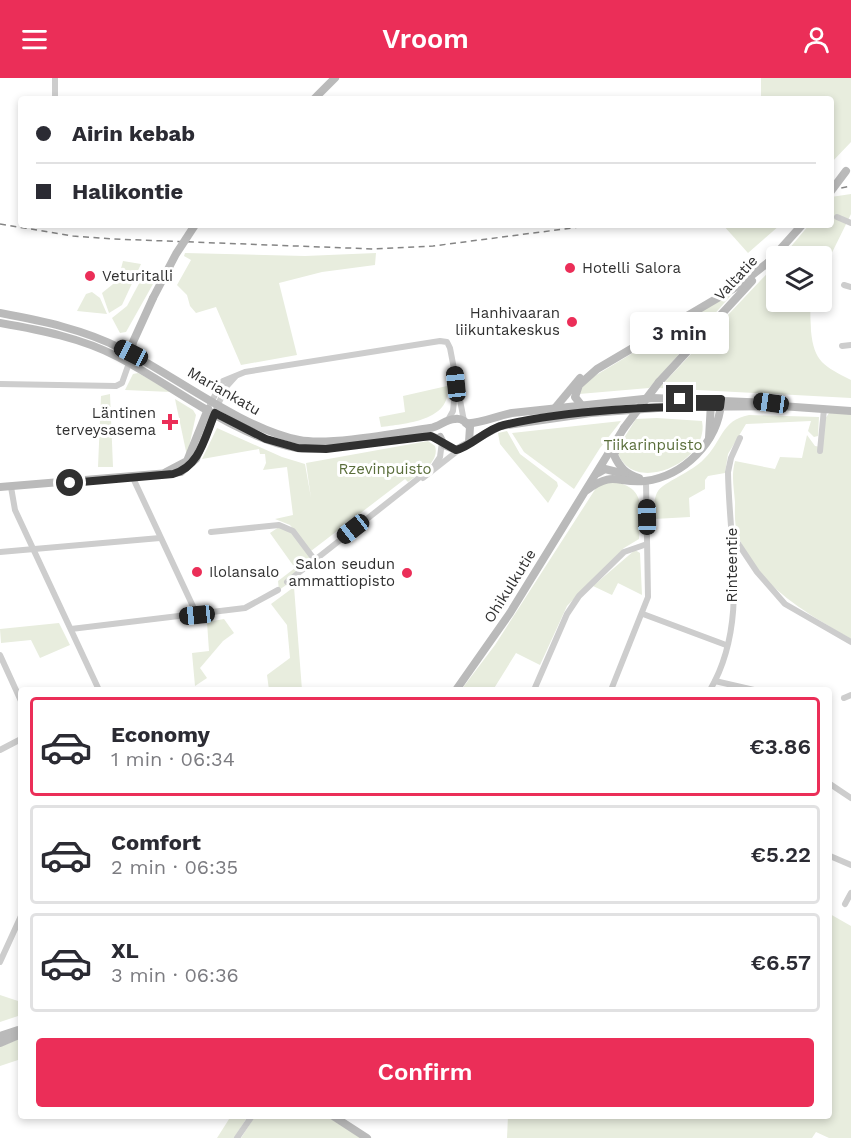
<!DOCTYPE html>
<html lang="en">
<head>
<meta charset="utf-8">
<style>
	body { margin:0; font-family:"Work Sans",sans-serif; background:#f7f7f7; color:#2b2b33; height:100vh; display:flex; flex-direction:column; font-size:22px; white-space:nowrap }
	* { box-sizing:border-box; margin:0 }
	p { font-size:20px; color:#7c7c81 }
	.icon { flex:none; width:33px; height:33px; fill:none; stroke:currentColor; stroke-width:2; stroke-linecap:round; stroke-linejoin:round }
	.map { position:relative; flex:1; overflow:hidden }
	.details { position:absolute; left:18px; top:609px; width:814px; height:432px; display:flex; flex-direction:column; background:#fff; border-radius:6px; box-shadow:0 3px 9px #0003 }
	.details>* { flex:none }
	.hud { position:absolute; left:18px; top:18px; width:816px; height:132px; border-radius:6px; box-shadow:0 3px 9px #0003; display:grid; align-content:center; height:132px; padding:0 18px; background:#fff }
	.tools { position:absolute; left:766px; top:168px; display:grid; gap:12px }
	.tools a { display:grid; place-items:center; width:66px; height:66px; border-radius:6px; background:#fff; box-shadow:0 3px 9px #0003; font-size:30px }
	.end { position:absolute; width:27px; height:27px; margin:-14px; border:8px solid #303030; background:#fff; box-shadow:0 0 0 3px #fff }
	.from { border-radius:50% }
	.bubble { position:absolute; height:42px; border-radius:6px; background:#fff; box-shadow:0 3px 9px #0003; font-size:20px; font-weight:600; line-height:42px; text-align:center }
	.car { position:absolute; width:18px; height:36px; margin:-18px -9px; border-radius:8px; box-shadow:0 0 4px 2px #0007; background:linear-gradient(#222 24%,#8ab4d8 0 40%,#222 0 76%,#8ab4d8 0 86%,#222 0) }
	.hud b { display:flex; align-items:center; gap:21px; height:57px; font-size:22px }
	.hud b+b { border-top:2px solid #e1e1e2 }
	.hud i { width:15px; height:15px; background:#2b2b33 }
	ul { padding:10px 0 0; list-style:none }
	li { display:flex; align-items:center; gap:18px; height:99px; margin:0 12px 9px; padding:0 6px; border:3px solid #e1e1e2; border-radius:6px }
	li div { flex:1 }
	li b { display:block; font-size:22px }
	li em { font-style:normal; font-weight:600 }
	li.current { border-color:#eb2e58 }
	li>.icon { width:54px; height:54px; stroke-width:1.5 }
	.action { display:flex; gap:12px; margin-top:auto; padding:12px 18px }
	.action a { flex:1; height:69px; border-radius:6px; background:#eb2e58; color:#fff; font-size:24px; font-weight:600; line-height:69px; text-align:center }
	header { display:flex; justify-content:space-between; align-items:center; height:78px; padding:0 18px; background:#eb2e58; color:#fff; font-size:27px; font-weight:600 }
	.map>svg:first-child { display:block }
	.green { fill:#e8edde }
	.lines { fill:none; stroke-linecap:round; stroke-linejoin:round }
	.street { stroke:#cdcdcd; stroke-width:6 }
	.secondary { stroke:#bababa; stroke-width:8 }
	.rail { stroke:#858585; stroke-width:1.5; stroke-dasharray:6 4.5; stroke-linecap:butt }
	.secondary-bridge { stroke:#bababa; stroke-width:8 }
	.route { stroke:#303030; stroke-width:8 }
	.poi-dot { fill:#eb2e58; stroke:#fff; stroke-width:2 }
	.labels { text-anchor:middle; stroke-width:6; stroke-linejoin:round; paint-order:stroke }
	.poi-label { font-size:15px; fill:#303030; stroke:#fff; text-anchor:start }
	.street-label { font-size:15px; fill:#303030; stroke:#fff }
	.park-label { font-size:15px; fill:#5a6e3b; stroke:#fff }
</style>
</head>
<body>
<header><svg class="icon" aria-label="menu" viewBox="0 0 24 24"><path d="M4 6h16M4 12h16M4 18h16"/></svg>Vroom<svg class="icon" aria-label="person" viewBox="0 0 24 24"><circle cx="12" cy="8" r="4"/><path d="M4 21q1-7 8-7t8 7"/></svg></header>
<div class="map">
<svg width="851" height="1060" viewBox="0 0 851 1060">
	<rect width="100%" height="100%" fill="#fff"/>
	<g class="green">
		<path d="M 761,0 L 851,0 L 851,64 L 831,85 L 831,21 L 761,21 Z"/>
		<path d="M 851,116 L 851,136 L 822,195 L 822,178 L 783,178 L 809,147 L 831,147 L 831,119 Z"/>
		<path d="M 723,147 L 780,147 L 748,175 Z"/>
		<path d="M 185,175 L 305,178 L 376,175 L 375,187 L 322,194 L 279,205 L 297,277 L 241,287 L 216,229 L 196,235 L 190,228 L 187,217 L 177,207 L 191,182 L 184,178 Z"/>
		<path d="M 123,183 L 141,186 L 122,227 L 109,235 L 102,215 L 118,202 Z"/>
		<path d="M 777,185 L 777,224 L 812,224 C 809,233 811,243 811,253 C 814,284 824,288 851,302 L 851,320 L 659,310 Z"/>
		<path d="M 143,198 L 149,200 L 148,205 L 153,206 L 126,254 L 120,255 L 112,240 L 127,228 Z"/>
		<path d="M 92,214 L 100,220 L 107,236 L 77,233 L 86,216 Z"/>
		<path d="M 734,214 L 649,310 L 579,316 L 582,307 L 593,299 Z"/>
		<path d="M 138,295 L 142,297 L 171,314 L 125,312 L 133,296 Z"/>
		<path d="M 447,308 C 453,343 403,346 381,349 L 379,339 L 405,334 L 403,318 Z"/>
		<path d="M 110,316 L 113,389 L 98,389 L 101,318 Z"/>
		<path d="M 175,321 L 193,332 L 196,337 L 187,378 Z"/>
		<path d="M 829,335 L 851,336 L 851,561 C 807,535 756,508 738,457 C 734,447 735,434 735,424 C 734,410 731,398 735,383 L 775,391 L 780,379 L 802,380 L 807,357 L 815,368 L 821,369 L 825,341 Z"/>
		<path d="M 749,337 L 819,339 L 818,358 L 814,359 L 808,353 L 811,343 L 746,346 L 728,376 L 725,395 L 708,398 L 705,402 L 705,411 L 689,420 L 690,439 L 654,441 C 654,432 653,421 658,413 C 664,404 692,394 704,381 C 722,364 721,342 749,337 Z"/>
		<path d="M 657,340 L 702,343 C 711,385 628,420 617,371 L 636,341 Z"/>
		<path d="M 621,343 L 600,370 L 574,411 L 524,374 L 512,355 Z"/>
		<path d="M 217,350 L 282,379 L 305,386 L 311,420 L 306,385 L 428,363 L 435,368 C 440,384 420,395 408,404 L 405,401 L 311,473 L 290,447 L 275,441 L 293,437 L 287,389 L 263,392 L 266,385 L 265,376 L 260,376 L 259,371 L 202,381 Z"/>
		<path d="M 507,353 L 520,376 L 557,404 L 558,408 L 548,425 L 500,366 L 498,355 Z"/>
		<path d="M 608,403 C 647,407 641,429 639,461 L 624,470 L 567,528 L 540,587 L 516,575 L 493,612 L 461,612 L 495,567 L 596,410 Z"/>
		<path d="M 279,449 L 292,454 L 310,479 L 297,490 L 299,498 L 279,512 L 278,503 L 295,490 L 270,455 Z"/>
		<path d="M 635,472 L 640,475 L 642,517 L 618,505 L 612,517 L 593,508 Z"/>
		<path d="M 294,509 L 302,612 L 269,612 L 267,597 L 290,580 L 287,547 L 271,526 Z"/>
		<path d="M 224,541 L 234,555 L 223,563 L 200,590 L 207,600 L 195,608 L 192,575 L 209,573 L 207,544 Z"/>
		<path d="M 59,545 L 70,567 L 40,580 L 31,562 L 1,565 L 0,551 Z"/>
		<path d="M 830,836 L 851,848 L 851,1060 L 829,1060 L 816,1054 L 812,1060 L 507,1060 L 508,1038 L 830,1038 Z"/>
		<path d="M 0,917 L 21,924 L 21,937 L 0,944 Z"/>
		<path d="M 21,960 L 21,981 L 0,988 L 0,969 Z"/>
		<path d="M 231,1038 L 248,1038 L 234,1060 L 217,1060 Z"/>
		<path d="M 255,1038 L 326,1038 L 361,1060 L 241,1060 Z"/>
	</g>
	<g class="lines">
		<g class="street">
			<path d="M 55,21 L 55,0"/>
			<path d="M 837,139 L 851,145"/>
			<path d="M 844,207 L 851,209"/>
			<path d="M 842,268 L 851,267"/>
			<path d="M 0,306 L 116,308 L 122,305 L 129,285"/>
			<path d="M 210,326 L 223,303 L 245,294 L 440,263 L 447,264 L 450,270 L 464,343"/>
			<path d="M 216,331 L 226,309 L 235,299"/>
			<path d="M 448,342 L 453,333 L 455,312"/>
			<path d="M 820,373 L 824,331"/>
			<path d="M 133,400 L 197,537"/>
			<path d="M 423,400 L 460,371"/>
			<path d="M 11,409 L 15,432 L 99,612"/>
			<path d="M 211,454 L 279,447 L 293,453 L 314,481"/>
			<path d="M 733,458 L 757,494 L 785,526 L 851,564"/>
			<path d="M 0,474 L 160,460"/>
			<path d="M 287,504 L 434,388 L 440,379 L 442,364"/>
			<path d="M 643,536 L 726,567"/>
			<path d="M 71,551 L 245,530 L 278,512"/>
			<path d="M 0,577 L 21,623"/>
			<path d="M 715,603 L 754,612"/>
			<path d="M 534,612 L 567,536 L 579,518 L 624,474 L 647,466"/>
			<path d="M 611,612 L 648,519 L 646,403"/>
			<path d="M 710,612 C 749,546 729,466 728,394 L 731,380 L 740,360"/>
			<path d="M 844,620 L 851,617"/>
			<path d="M 0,672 L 21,661"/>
			<path d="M 830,706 L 851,720"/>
			<path d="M 830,778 L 851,787"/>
			<path d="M 845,826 L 851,815"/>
			<path d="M 0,884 L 21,838"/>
			<path d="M 237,1060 L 252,1038"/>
		</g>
		<g class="secondary">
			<path d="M 314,21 L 335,0"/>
			<path d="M 766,187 L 802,147"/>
			<path d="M 0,235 C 42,243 83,251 122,271 C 175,298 243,351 299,362 C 329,368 397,355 430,350 C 439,349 446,341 455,341 C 462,340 466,344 470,349 L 469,364"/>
			<path d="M 0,245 C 40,252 82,260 118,279 C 174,308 235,359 297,370 C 329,376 424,349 441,362"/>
			<path d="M 130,281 L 133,264 L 153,220"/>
			<path d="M 659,304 L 752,203"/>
			<path d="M 582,328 L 575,319 L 579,307 L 597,291 L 738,208 L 770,183"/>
			<path d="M 555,330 L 580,300"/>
			<path d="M 466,345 C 477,347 499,337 512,335 L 653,320 L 772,325"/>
			<path d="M 440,359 L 444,367 L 456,372 L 500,348 L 591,335 L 671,329 L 781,328 L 851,333"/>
			<path d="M 709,360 L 711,325"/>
			<path d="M 618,367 L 614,377 C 620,390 626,396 639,400"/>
			<path d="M 166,394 L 187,383 L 208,331"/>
			<path d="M 598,395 L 605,391 L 625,396"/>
			<path d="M 0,409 L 181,394 L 196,381 L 215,335"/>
			<path d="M 587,412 C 614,392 617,406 645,403 C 684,398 718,364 721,325"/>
			<path d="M 456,612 L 510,535 L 624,350"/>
			<path d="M 0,958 L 18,952"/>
			<path d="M 0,965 L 21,956"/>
			<path d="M 333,1038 L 367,1060"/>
		</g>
		<g class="rail">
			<path d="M 831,112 L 851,108"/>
			<path d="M 0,146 L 73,158 L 114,161 L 374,171 L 433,168 L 595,147"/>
		</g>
		<g class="secondary-bridge">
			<path d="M 831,113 L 846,93"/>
			<path d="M 153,220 L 176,176 L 195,147"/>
			<path d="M 624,350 L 659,304"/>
		</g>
	</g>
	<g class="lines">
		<path class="route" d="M 70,405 L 173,396 C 200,389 205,358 215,335 L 266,361 L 298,370 L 326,371 L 431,358 L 456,372 C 471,369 486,351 504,347 C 568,332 655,328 720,329 L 721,321 L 680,321"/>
	</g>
	<g class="poi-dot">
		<circle cx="570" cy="190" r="6"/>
		<circle cx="90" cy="198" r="6"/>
		<circle cx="572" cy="244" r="6"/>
		<path d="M167 335h6v6h6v6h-6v6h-6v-6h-6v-6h6z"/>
		<circle cx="197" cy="494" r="6"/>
		<circle cx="407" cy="495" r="6"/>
	</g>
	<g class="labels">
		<g class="poi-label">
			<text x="582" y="195">Hotelli Salora</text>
			<text x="102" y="203">Veturitalli</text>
			<text x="560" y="240" text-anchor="end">Hanhivaaran<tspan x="560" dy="17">liikuntakeskus</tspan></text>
			<text x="156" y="340" text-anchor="end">Läntinen<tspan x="156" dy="17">terveysasema</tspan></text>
			<text x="395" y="491" text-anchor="end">Salon seudun<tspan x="395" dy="17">ammattiopisto</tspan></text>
			<text x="209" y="499">Ilolansalo</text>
		</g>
		<g class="street-label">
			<text transform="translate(736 200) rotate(-47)" y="5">Valtatie</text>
			<text transform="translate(224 313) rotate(30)" y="5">Mariankatu</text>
			<text transform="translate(732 487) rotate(-90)" y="5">Rinteentie</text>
			<text transform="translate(510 508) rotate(-58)" y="5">Ohikulkutie</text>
		</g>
		<g class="park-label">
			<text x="653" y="372">Tiikarinpuisto</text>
			<text x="385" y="396">Rzevinpuisto</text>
		</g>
	</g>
</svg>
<div class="tools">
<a><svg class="icon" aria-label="layers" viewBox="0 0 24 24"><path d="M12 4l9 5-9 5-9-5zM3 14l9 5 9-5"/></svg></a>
</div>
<i class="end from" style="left:70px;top:405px"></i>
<i class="end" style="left:680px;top:321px"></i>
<div class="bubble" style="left:630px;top:234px;width:99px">3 min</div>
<i class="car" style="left:131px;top:275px;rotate:297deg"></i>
<i class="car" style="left:456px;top:306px;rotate:354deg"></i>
<i class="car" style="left:771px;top:325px;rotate:278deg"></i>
<i class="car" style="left:647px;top:439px;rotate:359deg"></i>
<i class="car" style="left:353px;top:451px;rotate:232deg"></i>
<i class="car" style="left:197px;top:537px;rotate:264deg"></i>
<div class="hud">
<b><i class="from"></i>Airin kebab</b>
<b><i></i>Halikontie</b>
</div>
<section class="details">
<ul>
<li class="current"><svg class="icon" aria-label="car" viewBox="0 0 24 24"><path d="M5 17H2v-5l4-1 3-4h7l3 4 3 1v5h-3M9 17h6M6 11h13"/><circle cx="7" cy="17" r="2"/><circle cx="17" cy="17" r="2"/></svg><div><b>Economy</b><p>1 min · 06:34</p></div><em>€3.86</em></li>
<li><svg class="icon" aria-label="car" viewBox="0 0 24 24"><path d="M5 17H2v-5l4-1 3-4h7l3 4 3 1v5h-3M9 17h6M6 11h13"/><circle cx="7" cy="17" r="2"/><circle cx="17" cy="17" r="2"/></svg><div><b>Comfort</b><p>2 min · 06:35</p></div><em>€5.22</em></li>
<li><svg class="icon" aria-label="car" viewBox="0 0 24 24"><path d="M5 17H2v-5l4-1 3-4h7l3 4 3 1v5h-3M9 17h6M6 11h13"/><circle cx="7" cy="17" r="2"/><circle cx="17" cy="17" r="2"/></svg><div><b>XL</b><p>3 min · 06:36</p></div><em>€6.57</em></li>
</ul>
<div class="action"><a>Confirm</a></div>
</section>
</div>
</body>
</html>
